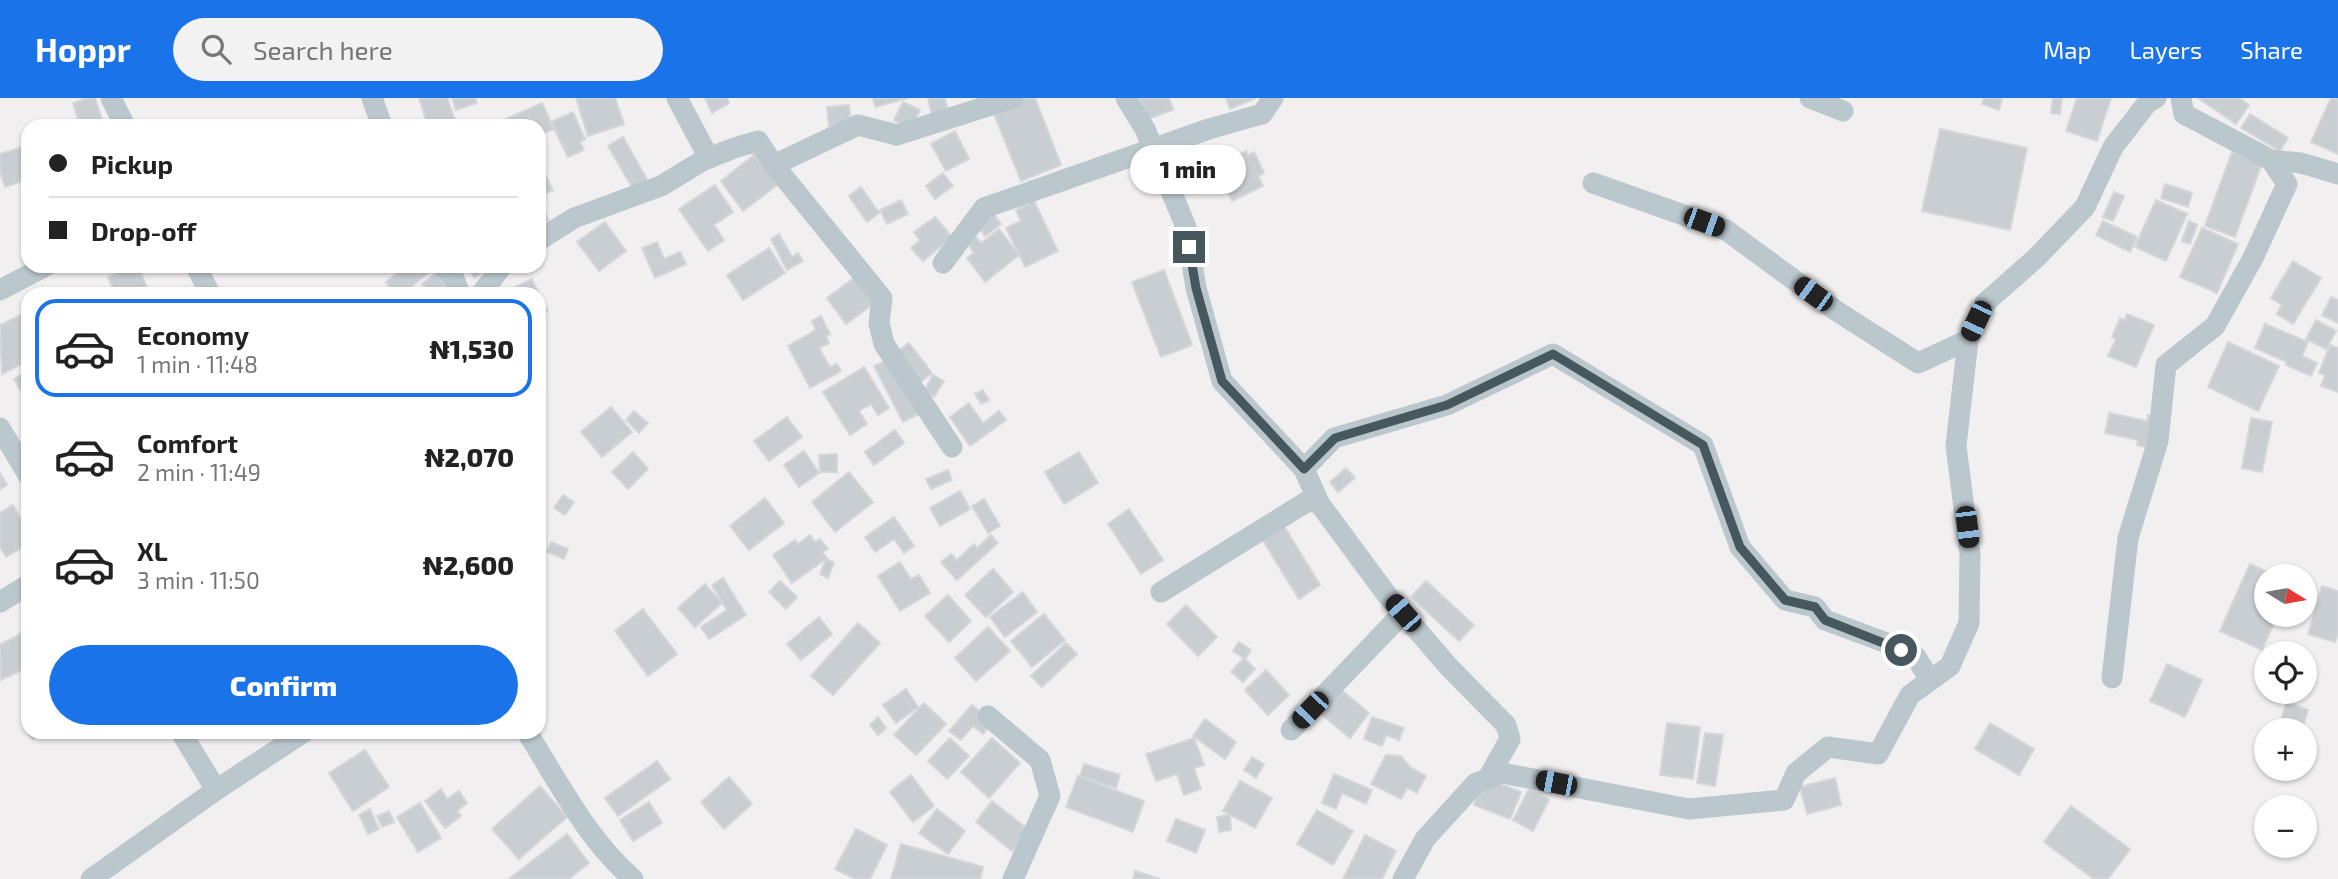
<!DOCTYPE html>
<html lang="en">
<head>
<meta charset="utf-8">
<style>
	body { margin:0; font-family:"Exo 2",sans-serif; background:#f2f2f2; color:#222; height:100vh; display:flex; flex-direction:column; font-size:26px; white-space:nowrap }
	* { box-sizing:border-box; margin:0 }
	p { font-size:23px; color:#767676 }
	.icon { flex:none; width:38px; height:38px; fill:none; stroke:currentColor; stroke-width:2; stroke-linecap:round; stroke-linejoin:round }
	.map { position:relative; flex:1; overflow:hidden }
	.side { position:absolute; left:21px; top:189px; width:525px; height:452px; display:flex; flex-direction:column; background:#fff; border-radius:21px; box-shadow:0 2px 5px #0004 }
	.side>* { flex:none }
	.banner { position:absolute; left:21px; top:21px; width:525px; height:154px; border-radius:21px; box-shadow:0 2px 5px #0004; display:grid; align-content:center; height:154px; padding:0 28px; background:#fff }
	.needle { width:46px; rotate:101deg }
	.controls { position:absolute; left:2254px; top:466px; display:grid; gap:14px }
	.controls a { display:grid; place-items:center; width:63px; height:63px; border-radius:50%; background:#fff; box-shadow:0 2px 5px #0004; font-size:35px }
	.end { position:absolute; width:32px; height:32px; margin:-16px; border:9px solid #46575e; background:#fff; box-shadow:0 0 0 4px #fff }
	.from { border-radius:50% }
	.bubble { position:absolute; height:49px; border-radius:24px; background:#fff; box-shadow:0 2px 5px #0004; font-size:23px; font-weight:800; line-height:49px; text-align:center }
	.car { position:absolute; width:21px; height:42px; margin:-21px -10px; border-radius:9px; box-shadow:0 0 5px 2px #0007; background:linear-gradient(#222 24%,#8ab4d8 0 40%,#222 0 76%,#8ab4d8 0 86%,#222 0) }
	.banner b { display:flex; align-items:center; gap:24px; height:66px; font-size:26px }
	.banner b+b { border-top:2px solid #e0e0e0 }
	.banner i { width:18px; height:18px; background:#222 }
	ul { padding:12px 0 0; list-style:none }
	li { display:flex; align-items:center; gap:21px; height:98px; margin:0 14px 10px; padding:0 14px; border:4px solid transparent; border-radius:21px }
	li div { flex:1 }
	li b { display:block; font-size:26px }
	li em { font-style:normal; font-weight:800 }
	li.selected { border-color:#1a73e8 }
	li>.icon { width:63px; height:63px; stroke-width:1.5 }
	.cta { display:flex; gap:14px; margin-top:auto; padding:14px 28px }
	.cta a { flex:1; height:80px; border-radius:42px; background:#1a73e8; color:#fff; font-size:28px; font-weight:800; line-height:80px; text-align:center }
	header { display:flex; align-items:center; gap:42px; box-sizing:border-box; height:98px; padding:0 35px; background:#1a73e8; color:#fff }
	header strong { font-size:33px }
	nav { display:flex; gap:38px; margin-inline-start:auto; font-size:24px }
	.search { width:490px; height:63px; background:#f2f2f2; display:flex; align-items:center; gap:18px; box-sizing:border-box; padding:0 24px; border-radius:38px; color:#767676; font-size:26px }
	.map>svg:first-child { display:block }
	.building { fill:#c9ced2; stroke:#d3d7db; stroke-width:2 }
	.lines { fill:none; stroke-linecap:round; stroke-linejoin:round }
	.minor { stroke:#bac7cd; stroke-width:21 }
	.route { stroke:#46575e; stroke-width:9 }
</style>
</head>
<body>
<header>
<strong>Hoppr</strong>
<div class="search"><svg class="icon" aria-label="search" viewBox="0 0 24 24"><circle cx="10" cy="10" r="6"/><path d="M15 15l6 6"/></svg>Search here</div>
<nav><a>Map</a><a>Layers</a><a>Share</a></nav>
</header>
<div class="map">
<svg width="2338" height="781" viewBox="0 0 2338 781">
	<rect width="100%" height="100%" fill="#f2eff0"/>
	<g class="building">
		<path d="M 87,0 L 95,0 L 104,28 L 80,28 L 73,5 Z"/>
		<path d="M 419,0 L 447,0 L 457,28 L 428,28 Z"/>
		<path d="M 452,0 L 475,0 L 477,5 L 456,12 Z"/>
		<path d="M 576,0 L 615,0 L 624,26 L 588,38 Z"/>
		<path d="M 705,0 L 727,0 L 729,5 L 712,15 Z"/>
		<path d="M 873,0 L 908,0 L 875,9 Z"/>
		<path d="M 928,0 L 945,0 L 948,14 L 932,18 Z"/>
		<path d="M 1020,0 L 1035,0 L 1061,67 L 1021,83 L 992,11 Z"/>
		<path d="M 1140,0 L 1169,0 L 1173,12 L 1148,21 Z"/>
		<path d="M 1226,0 L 1256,0 L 1230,11 Z"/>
		<path d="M 1984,0 L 2002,0 L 1999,12 L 1982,6 Z"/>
		<path d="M 2053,0 L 2062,0 L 2060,16 L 2051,15 Z"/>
		<path d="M 2077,0 L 2111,0 L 2097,43 L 2066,33 Z"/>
		<path d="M 2198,0 L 2239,0 L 2249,7 L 2236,26 Z"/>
		<path d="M 2331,0 L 2338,0 L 2338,56 L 2311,44 Z"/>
		<path d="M 903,4 L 920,12 L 910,31 L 894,22 Z"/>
		<path d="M 542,5 L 554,31 L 539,37 L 539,28 L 507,28 L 504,22 Z"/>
		<path d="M 849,7 L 851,25 L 829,28 L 827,9 Z"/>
		<path d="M 573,14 L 585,41 L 580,44 L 584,52 L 568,59 L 551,24 Z"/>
		<path d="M 2250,16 L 2288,40 L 2280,53 L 2241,30 Z"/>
		<path d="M 1940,31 L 2027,50 L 2010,132 L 1922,113 Z"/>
		<path d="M 955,33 L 969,61 L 946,73 L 931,46 Z"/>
		<path d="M 623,39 L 648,83 L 633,91 L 608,48 Z"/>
		<path d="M 28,47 L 28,81 L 5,89 L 0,74 L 0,56 Z"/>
		<path d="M 1246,53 L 1248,57 L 1254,54 L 1264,75 L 1258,78 L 1263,88 L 1232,103 L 1215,67 Z"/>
		<path d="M 2232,54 L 2262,65 L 2235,139 L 2205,128 Z"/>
		<path d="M 754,57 L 777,87 L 743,113 L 721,83 Z"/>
		<path d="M 539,65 L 553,92 L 539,99 Z"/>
		<path d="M 943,75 L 953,88 L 935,101 L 926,88 Z"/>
		<path d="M 2165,86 L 2192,95 L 2188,109 L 2161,100 Z"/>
		<path d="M 715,87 L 733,114 L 714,127 L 724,142 L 708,153 L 679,111 Z"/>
		<path d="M 861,89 L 879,115 L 867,124 L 849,98 Z"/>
		<path d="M 2114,94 L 2124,98 L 2113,123 L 2103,119 Z"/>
		<path d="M 901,102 L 908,116 L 887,126 L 880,112 Z"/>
		<path d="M 2156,102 L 2187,116 L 2166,163 L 2135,149 Z"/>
		<path d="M 1034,103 L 1058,153 L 1025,169 L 1006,130 L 1021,123 L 1016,112 Z"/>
		<path d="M 541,106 L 548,122 L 539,126 L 539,107 Z"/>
		<path d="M 993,115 L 1001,126 L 985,138 L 977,127 Z"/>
		<path d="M 935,119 L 952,139 L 923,163 L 911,150 L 920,142 L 914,134 Z"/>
		<path d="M 2103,123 L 2137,139 L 2130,154 L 2096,137 Z"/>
		<path d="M 2189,123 L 2197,127 L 2190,146 L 2182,143 Z"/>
		<path d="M 605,124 L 626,153 L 599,173 L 577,144 Z"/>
		<path d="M 2202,130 L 2238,146 L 2217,195 L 2180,179 Z"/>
		<path d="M 999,131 L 1019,157 L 985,184 L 967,160 L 974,155 L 968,146 L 976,139 L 981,145 Z"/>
		<path d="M 779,136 L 792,159 L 798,155 L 803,163 L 787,172 L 771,141 Z"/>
		<path d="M 657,144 L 664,161 L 680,154 L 686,166 L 655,180 L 642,150 Z"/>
		<path d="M 769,150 L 785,175 L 743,202 L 727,177 Z"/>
		<path d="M 2293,163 L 2321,180 L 2293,226 L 2277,216 L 2282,207 L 2271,200 Z"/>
		<path d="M 134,168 L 138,168 L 150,196 L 115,196 L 108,179 Z"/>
		<path d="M 405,168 L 429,168 L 432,172 L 402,196 L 396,196 L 386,184 Z"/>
		<path d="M 467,168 L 489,168 L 475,180 L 466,169 Z"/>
		<path d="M 440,172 L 450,184 L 435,196 L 430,196 L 422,186 Z"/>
		<path d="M 1164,172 L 1192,247 L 1161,259 L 1132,184 Z"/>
		<path d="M 857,178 L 876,204 L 846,226 L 827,200 Z"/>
		<path d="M 532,181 L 547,213 L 539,217 L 539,196 L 501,196 Z"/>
		<path d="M 2331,199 L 2338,202 L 2338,225 L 2322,217 Z"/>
		<path d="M 25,215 L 28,221 L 28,263 L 2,276 L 0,227 Z"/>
		<path d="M 2127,216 L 2154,227 L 2136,269 L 2108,258 L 2116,241 L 2112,239 L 2120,220 L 2125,222 Z"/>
		<path d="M 821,218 L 830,236 L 826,238 L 829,245 L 819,250 L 830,269 L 837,266 L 841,273 L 810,290 L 788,248 L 816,232 L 812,223 Z"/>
		<path d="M 2316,222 L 2336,233 L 2326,251 L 2306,241 Z"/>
		<path d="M 2265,226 L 2308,244 L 2302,258 L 2317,265 L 2311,278 L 2286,267 L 2287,264 L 2255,250 Z"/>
		<path d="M 2228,244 L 2279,268 L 2258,313 L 2208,289 Z"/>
		<path d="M 909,245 L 932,275 L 915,288 L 892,258 Z"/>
		<path d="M 2330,247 L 2338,250 L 2338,294 L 2321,288 L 2325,277 L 2319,275 Z"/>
		<path d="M 891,260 L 919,316 L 903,324 L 874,268 Z"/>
		<path d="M 864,269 L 889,310 L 878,317 L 871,306 L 859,313 L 867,326 L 850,337 L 823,294 Z"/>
		<path d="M 28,273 L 28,305 L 14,281 Z"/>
		<path d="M 933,277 L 944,283 L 934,299 L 924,293 Z"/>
		<path d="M 983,292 L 989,302 L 981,306 L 975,296 Z"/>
		<path d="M 969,305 L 983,325 L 999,313 L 1006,322 L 970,348 L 950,319 Z"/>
		<path d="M 611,309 L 632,334 L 602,359 L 581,334 Z"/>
		<path d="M 634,313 L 648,325 L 639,335 L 626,322 Z"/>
		<path d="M 2109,315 L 2147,323 L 2148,317 L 2154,319 L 2151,350 L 2137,347 L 2138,342 L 2105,335 Z"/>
		<path d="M 787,319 L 802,339 L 769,363 L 754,343 Z"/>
		<path d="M 2251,320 L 2272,324 L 2262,374 L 2242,370 Z"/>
		<path d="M 895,332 L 904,345 L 874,367 L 865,354 Z"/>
		<path d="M 804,353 L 819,375 L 799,389 L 784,367 Z"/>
		<path d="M 633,354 L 648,371 L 628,391 L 612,374 Z"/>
		<path d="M 1079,354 L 1098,385 L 1064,406 L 1045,374 Z"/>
		<path d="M 837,356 L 837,374 L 820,374 L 819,357 Z"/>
		<path d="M 1346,370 L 1355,380 L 1338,394 L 1330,384 Z"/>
		<path d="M 948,372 L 952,382 L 931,391 L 926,381 Z"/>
		<path d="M 849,374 L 873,404 L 835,434 L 812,404 Z"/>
		<path d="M 0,375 L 7,387 L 0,391 Z"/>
		<path d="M 960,393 L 970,411 L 940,428 L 930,410 Z"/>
		<path d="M 563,397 L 574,404 L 565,417 L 554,410 Z"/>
		<path d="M 765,400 L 784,425 L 749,452 L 730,428 Z"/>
		<path d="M 984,401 L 1000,428 L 988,435 L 972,408 Z"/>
		<path d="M 13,407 L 28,433 L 28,446 L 6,459 L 0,449 L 0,415 Z"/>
		<path d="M 1129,411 L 1163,462 L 1141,476 L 1108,426 Z"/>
		<path d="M 894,419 L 914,448 L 904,455 L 894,441 L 875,454 L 865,439 Z"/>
		<path d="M 1284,428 L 1320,487 L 1299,501 L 1262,441 Z"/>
		<path d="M 810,437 L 815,444 L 820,441 L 828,451 L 822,454 L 827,460 L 792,485 L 773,457 L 795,442 L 798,446 Z"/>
		<path d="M 991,437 L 998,445 L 957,482 L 941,464 L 951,456 L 957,462 L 974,446 L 977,450 Z"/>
		<path d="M 551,444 L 568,451 L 564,461 L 547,454 Z"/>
		<path d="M 826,461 L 834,465 L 828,480 L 820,476 Z"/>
		<path d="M 900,464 L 911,481 L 919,477 L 930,495 L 900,513 L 878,478 Z"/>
		<path d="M 2250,466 L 2276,478 L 2266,478 L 2266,516 L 2278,516 L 2262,552 L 2220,533 Z"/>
		<path d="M 993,471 L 1013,494 L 986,519 L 965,497 Z"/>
		<path d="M 723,480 L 746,517 L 709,541 L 701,529 L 727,512 L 712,487 Z"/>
		<path d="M 780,483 L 797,499 L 786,511 L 769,494 Z"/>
		<path d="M 1426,483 L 1474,527 L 1459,543 L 1411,499 Z"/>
		<path d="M 705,486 L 722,505 L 695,529 L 678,510 Z"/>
		<path d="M 2322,488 L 2338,493 L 2338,535 L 2335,544 L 2308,536 Z"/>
		<path d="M 1023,494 L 1037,514 L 1005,539 L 990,519 Z"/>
		<path d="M 948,497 L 971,523 L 949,544 L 925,518 Z"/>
		<path d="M 1186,507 L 1217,539 L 1198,558 L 1167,526 Z"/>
		<path d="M 643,511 L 677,556 L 648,578 L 615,533 Z"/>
		<path d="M 1044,516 L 1065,542 L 1032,569 L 1011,543 Z"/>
		<path d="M 819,519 L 832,536 L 801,562 L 787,546 Z"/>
		<path d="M 858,525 L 880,545 L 833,597 L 811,578 Z"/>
		<path d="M 988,529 L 1010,553 L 976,583 L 955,560 Z"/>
		<path d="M 24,534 L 28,543 L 28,569 L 1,582 L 0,547 Z"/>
		<path d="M 1239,544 L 1251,552 L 1245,561 L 1233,553 Z"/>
		<path d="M 1066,545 L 1077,556 L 1042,589 L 1031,578 Z"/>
		<path d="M 1244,560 L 1255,571 L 1243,584 L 1231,574 Z"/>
		<path d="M 2167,566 L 2202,582 L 2185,619 L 2150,603 Z"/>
		<path d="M 1266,572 L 1289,597 L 1268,617 L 1245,592 Z"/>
		<path d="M 1339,590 L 1369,615 L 1350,640 L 1319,614 Z"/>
		<path d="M 906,591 L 918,609 L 896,625 L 883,607 Z"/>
		<path d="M 2287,604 L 2308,612 L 2303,628 L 2281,621 Z"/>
		<path d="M 924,605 L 946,626 L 916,657 L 894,637 Z"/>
		<path d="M 972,607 L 993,625 L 983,636 L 973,628 L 961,642 L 949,633 Z"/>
		<path d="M 878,619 L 886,630 L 878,637 L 870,627 Z"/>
		<path d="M 1372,619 L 1404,630 L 1399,642 L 1386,637 L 1382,648 L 1364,641 Z"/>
		<path d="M 1205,621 L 1236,644 L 1225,661 L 1193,638 Z"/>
		<path d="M 1667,625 L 1700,629 L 1693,681 L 1660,677 Z"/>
		<path d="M 1990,625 L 2034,651 L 2019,677 L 1975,651 Z"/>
		<path d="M 28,628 L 28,634 L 44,634 L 33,641 L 25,630 Z"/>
		<path d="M 1705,635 L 1723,637 L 1715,688 L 1697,685 Z"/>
		<path d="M 950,640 L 969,658 L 947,681 L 928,663 Z"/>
		<path d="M 992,640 L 1020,665 L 989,700 L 961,674 Z"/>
		<path d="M 1194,640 L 1204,667 L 1194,670 L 1201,691 L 1184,697 L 1177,676 L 1156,683 L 1146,656 Z"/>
		<path d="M 365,652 L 389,689 L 353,713 L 329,675 Z"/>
		<path d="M 1386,657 L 1401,658 L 1410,669 L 1426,678 L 1417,695 L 1407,690 L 1401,701 L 1371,686 Z"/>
		<path d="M 1252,659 L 1264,666 L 1256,680 L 1244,672 Z"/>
		<path d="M 657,663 L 670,681 L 618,718 L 605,700 Z"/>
		<path d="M 1084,666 L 1120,677 L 1116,690 L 1080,678 Z"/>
		<path d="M 1334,676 L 1372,692 L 1366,706 L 1342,695 L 1336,711 L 1322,705 Z"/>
		<path d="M 911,677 L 934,708 L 913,724 L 890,694 Z"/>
		<path d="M 1078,678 L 1144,703 L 1133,734 L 1066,709 Z"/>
		<path d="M 729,679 L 752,706 L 724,731 L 701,704 Z"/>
		<path d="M 1485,680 L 1521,694 L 1510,721 L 1474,707 Z"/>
		<path d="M 1835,680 L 1841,707 L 1807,716 L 1800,689 Z"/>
		<path d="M 1240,683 L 1272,700 L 1255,730 L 1223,713 Z"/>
		<path d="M 540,688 L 567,719 L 519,761 L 492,731 Z"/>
		<path d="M 441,691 L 447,701 L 459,693 L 467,705 L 457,713 L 461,718 L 445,730 L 425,703 Z"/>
		<path d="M 1529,691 L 1549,702 L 1533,733 L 1513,722 Z"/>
		<path d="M 992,703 L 1028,731 L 1012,753 L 976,724 Z"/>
		<path d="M 649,704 L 662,725 L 633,743 L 620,722 Z"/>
		<path d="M 420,705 L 441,740 L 418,754 L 397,719 Z"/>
		<path d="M 2071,708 L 2130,751 L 2108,781 L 2094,781 L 2044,744 Z"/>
		<path d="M 370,711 L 379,731 L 368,736 L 359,717 Z"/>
		<path d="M 937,711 L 965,733 L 948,756 L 919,735 Z"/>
		<path d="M 1317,712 L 1353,733 L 1333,767 L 1297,746 Z"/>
		<path d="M 389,713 L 394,724 L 382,729 L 377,718 Z"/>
		<path d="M 1230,717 L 1231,732 L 1219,734 L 1217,719 Z"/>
		<path d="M 1176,721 L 1205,732 L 1196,755 L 1167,743 Z"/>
		<path d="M 856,731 L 887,747 L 870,781 L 855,781 L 835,771 Z"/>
		<path d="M 567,736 L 589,765 L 569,781 L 509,781 Z"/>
		<path d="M 1365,737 L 1396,753 L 1382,781 L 1343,781 Z"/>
		<path d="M 901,746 L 983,769 L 980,781 L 891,781 Z"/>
		<path d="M 1135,773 L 1160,781 L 1133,781 Z"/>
	</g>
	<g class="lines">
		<g class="minor">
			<path d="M 111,0 L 125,28"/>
			<path d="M 372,0 L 382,28"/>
			<path d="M 677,0 L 709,60"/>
			<path d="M 1126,0 L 1145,31 L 1186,129 L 1196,190 L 1222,283 L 1304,371 L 1319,405"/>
			<path d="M 1810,0 L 1843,13"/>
			<path d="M 2271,62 L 2301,65 L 2338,76"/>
			<path d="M 774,67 L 858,27 L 897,37 L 1013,0"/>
			<path d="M 1593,85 L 1726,132 L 1835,212 L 1918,265 L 1968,242"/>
			<path d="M 539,142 L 574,120 L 661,88 L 702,63 L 734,50 L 758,43 L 774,67 L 882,200 L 879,225 L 884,246 L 952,349"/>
			<path d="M 943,165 L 984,110 L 1209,31 L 1262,16 L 1273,0"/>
			<path d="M 196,168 L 210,196"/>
			<path d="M 443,168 L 453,178 L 460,196"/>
			<path d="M 0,192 L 46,168"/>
			<path d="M 481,196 L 502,168"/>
			<path d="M 0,330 L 28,377"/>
			<path d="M 1304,371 L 1334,340 L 1447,307 L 1553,256 L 1703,347 L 1740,449 L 1785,502 L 1815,509 L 1825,522 L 1887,545 L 1916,559 L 1930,582"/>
			<path d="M 1161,494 L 1308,403 L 1319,405 L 1387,497 L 1448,568 L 1506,627 L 1510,641 L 1488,680"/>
			<path d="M 0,504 L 28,487"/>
			<path d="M 2112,580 L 2128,440 L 2158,343 L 2166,267 L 2215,228 L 2253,160 L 2287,86 L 2271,62 L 2184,16 L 2181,0"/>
			<path d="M 988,618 L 1040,662 L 1050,698 L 1013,781"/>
			<path d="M 1291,632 L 1403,515"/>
			<path d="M 181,634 L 216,692"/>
			<path d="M 527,634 C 559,685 587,741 633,781"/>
			<path d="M 91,781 L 216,692 L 304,634"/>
			<path d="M 1403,781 L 1425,741 L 1476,685 L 1502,675 L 1689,711 L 1784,702 L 1796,675 L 1828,649 L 1878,656 L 1910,597 L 1950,568 L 1969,525 L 1970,456 L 1956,348 L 1968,242 L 1985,205 L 2036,160 L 2085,109 L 2113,49 L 2148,4 L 2156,0"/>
		</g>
	</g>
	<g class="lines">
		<path class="route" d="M 1189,149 L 1196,190 L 1222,283 L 1304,371 L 1335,340 L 1447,307 L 1553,256 L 1703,347 L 1740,449 L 1785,502 L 1815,509 L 1825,522 L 1901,552"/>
	</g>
</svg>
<div class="controls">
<a><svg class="needle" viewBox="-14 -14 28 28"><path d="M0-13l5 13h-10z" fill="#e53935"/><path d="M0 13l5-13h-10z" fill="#767676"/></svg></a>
<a><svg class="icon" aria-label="locate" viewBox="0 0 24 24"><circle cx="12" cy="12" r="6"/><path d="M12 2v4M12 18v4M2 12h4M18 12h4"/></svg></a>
<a>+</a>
<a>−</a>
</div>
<i class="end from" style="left:1901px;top:552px"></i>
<i class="end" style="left:1189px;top:149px"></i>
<div class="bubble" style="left:1130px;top:47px;width:116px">1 min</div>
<i class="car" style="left:1704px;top:124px;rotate:110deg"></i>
<i class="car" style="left:1813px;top:196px;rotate:306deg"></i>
<i class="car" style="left:1976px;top:223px;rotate:205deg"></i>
<i class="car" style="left:1967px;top:429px;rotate:173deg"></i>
<i class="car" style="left:1403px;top:515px;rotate:319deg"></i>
<i class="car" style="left:1310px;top:612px;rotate:224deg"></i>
<i class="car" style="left:1556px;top:685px;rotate:281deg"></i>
<div class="banner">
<b><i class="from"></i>Pickup</b>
<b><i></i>Drop-off</b>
</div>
<section class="side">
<ul>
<li class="selected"><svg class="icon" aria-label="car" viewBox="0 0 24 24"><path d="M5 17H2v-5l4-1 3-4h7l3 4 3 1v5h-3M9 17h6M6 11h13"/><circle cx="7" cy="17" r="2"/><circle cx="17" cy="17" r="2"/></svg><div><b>Economy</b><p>1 min · 11:48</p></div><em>₦1,530</em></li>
<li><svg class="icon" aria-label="car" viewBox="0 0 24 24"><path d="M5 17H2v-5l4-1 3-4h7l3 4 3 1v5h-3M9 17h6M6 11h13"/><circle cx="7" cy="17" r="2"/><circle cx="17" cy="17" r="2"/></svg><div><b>Comfort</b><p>2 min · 11:49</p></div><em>₦2,070</em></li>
<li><svg class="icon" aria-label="car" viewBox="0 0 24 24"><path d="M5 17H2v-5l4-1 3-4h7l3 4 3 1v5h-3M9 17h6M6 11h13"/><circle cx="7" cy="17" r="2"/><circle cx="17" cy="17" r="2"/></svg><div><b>XL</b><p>3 min · 11:50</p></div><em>₦2,600</em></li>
</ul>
<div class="cta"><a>Confirm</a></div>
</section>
</div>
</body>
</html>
